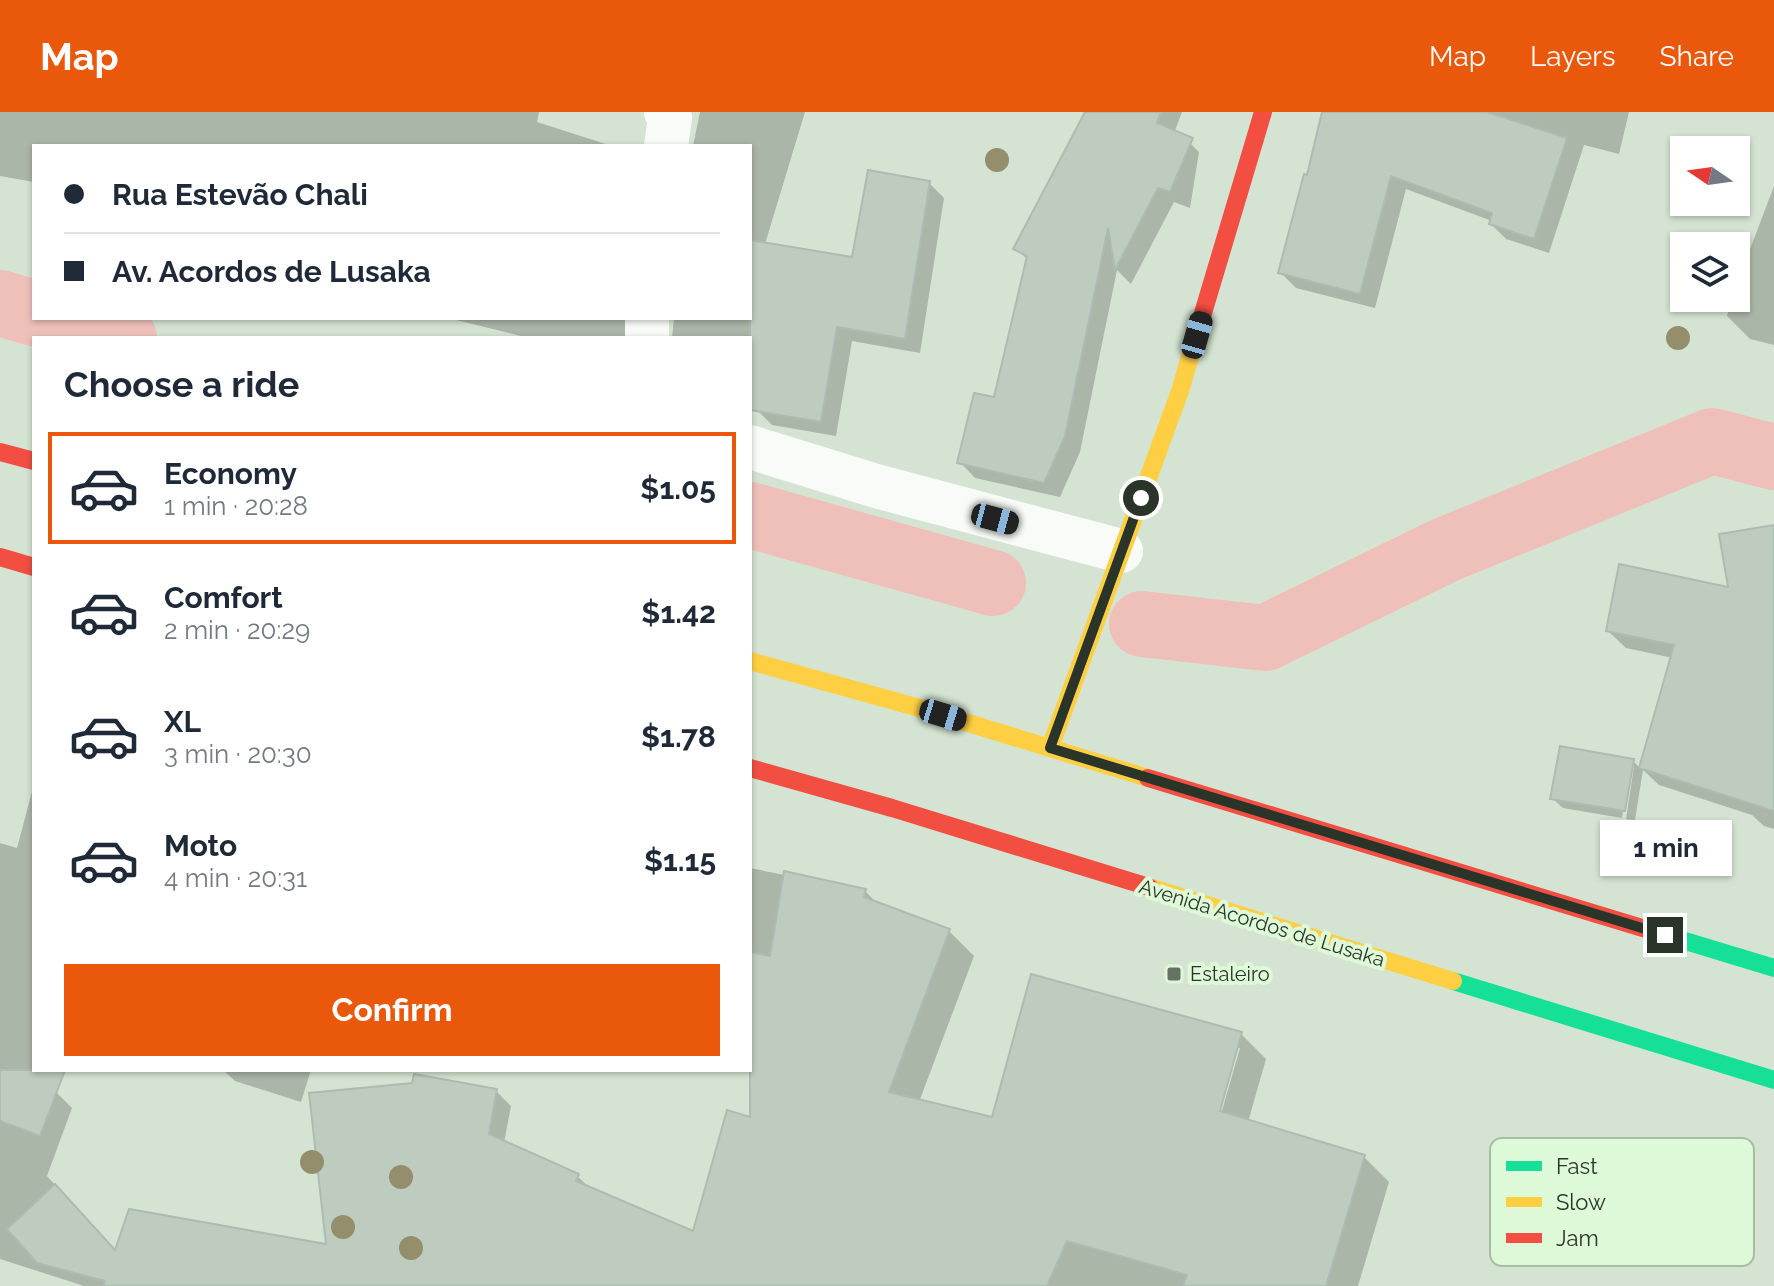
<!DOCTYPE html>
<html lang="en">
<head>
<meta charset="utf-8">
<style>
	body { margin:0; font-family:Raleway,sans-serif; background:#f6f6f7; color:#1f2937; height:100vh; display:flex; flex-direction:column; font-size:30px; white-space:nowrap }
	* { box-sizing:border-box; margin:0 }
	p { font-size:26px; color:#747a83 }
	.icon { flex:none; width:44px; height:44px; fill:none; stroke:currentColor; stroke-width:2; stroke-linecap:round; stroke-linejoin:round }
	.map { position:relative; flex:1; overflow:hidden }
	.sheet { position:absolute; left:32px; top:224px; width:720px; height:736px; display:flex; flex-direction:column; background:#fff; border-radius:0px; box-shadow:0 2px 6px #0004 }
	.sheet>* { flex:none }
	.top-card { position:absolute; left:32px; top:32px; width:720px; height:176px; border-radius:0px; box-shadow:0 2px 6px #0004; display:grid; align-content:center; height:176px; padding:0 32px; background:#fff }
	.needle { width:52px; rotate:283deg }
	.fabs { position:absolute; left:1670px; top:24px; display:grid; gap:16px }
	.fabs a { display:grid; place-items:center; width:80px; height:80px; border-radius:0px; background:#fff; box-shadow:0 2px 6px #0004; font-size:40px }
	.end { position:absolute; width:36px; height:36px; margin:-18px; border:10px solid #2a3428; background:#fff; box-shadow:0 0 0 4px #fff }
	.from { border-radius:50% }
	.bubble { position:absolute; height:56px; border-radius:0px; background:#fff; box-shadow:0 2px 6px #0004; font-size:26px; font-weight:700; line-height:56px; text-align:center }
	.car { position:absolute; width:24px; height:48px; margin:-24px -12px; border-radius:10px; box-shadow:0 0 6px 2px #0007; background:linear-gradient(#222 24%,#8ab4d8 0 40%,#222 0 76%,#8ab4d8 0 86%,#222 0) }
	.top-card b { display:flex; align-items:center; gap:28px; height:76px; font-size:30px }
	.top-card b+b { border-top:2px solid #e0e1e3 }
	.top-card i { width:20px; height:20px; background:#1f2937 }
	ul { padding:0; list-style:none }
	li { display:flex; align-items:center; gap:24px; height:112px; margin:0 16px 12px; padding:0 16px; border:4px solid transparent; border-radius:0px }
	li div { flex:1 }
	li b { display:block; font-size:30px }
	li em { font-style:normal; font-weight:700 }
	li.active { border-color:#ea580c }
	li>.icon { width:72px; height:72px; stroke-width:1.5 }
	h2 { padding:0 32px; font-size:36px; line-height:96px }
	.cta { display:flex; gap:16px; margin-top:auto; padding:16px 32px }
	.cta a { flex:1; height:92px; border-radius:0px; background:#ea580c; color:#fff; font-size:32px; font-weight:700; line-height:92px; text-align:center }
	header { display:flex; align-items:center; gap:48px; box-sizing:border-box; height:112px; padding:0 40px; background:#ea580c; color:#fff }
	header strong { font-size:38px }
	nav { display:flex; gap:44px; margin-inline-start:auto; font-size:28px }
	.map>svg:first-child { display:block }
	.shadow { fill:#0003; fill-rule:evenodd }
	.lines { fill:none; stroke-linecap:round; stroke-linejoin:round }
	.canal { stroke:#efc0ba; stroke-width:66 }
	.building { fill:#bdccbf; stroke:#adbcb0; stroke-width:2 }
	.street { stroke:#f9fbf8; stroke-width:44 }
	.fast { stroke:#16e098; stroke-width:18 }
	.slow { stroke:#ffcf43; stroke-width:18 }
	.jam { stroke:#f24e42; stroke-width:18 }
	.tree { fill:#948e6d }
	.route { stroke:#2a3428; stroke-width:10 }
	.poi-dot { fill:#667264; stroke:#ddf9d8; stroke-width:3 }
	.labels { text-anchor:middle; stroke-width:8; stroke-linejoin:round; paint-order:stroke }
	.street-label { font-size:20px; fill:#2a3428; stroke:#ddf9d8 }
	.poi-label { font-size:20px; fill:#2a3428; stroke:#ddf9d8; text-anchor:start }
	.key { fill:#ddf9d8; stroke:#a7bea3; stroke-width:2 }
	.key-label { font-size:22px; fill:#2a3428 }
</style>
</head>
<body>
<header>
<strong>Map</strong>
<nav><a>Map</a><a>Layers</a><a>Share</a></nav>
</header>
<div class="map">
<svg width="1774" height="1174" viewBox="0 0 1774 1174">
	<rect width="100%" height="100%" fill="#d5e4d2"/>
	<g class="shadow">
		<path d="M 0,0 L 539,0 L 537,10 L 612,34 L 34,34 L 34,70 L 0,64 Z"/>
		<path d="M 700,0 L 805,0 L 765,132 L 854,147 L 929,71 L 944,86 L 920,241 L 852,229 L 836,324 L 772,313 L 757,298 L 750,260 L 750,226 L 672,226 L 674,206 L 750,206 L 750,34 L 693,34 Z"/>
		<path d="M 1087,0 L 1182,0 L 1174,21 L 1184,25 L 1199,40 L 1190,96 L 1174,90 L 1131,172 L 1117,158 L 1080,340 L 1060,385 L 975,366 L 960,350 L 995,288 L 1028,148 L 1016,136 Z"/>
		<path d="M 1324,0 L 1629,0 L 1619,42 L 1584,33 L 1549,141 L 1506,127 L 1491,112 L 1492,109 L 1406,77 L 1375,196 L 1296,176 L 1280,160 L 1309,65 Z"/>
		<path d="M 1774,74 L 1774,233 L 1750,227 L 1727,204 L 1732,186 L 1736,186 L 1736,168 L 1743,139 L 1749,140 Z"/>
		<path d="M 448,206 L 643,206 L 638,226 L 529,226 Z"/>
		<path d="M 1774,415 L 1774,717 L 1764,714 L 1752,703 L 1659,673 L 1643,658 L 1635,708 L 1626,707 L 1634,654 L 1630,654 L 1622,706 L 1563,696 L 1552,686 L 1633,649 L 1641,657 L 1673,546 L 1626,536 L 1608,519 L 1731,477 Z"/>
		<path d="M 34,672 L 34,958 L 54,958 L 56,980 L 72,996 L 47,1064 L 116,1141 L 339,1174 L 84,1174 L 0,1147 L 0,731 L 17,736 Z"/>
		<path d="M 750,756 L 865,779 L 879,793 L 949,819 L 974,844 L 919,990 L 993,1007 L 1241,922 L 1266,947 L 1248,1010 L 1364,1045 L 1389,1070 L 1358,1174 L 705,1174 L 771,1013 L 750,910 ZM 1235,936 L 1240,936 L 1219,1009 L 1215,1008 Z"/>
		<path d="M 223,958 L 311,958 L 301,990 L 235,969 Z"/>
		<path d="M 496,979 L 511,994 L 504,1031 L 577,1064 L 591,1077 L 645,1174 L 520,1174 L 446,1165 Z"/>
	</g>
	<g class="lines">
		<g class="canal">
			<path d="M 0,191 L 34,201"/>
			<path d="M 53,206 L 124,226"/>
			<path d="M 750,403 L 993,471"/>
			<path d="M 1142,512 L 1265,526 L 1445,438 L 1712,329 L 1774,345"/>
		</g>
	</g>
	<g class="building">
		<path d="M 1085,0 L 1161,0 L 1157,11 L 1193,26 L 1170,80 L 1158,76 L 1115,158 L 1108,116 L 1065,324 L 1044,371 L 957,351 L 974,281 L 994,285 L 1027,144 L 1013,137 Z"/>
		<path d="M 1322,0 L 1487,0 L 1567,26 L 1534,127 L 1489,112 L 1492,101 L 1391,64 L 1360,182 L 1278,161 L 1304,62 L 1307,63 Z"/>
		<path d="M 868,58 L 930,69 L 905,227 L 837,215 L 821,310 L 750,298 L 750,128 L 852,145 Z"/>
		<path d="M 1774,413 L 1774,699 L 1639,656 L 1674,533 L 1606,519 L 1619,452 L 1728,475 L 1719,422 Z"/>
		<path d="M 1560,634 L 1634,647 L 1625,699 L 1550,687 Z"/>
		<path d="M 784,759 L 866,777 L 864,785 L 950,817 L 889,980 L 992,1005 L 1031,862 L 1242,920 L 1220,999 L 1365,1043 L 1326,1174 L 1183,1174 L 1187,1163 L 1067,1129 L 1047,1174 L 103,1174 L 105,1169 L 37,1151 L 7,1117 L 55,1072 L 115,1138 L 129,1097 L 326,1132 L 309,981 L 412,971 L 414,962 L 497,977 L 489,1022 L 579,1062 L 576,1069 L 693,1119 L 727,998 L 750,1005 L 750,840 L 770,844 Z"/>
		<path d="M 0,958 L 65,958 L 40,1024 L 0,1009 Z"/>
	</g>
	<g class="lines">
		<g class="street">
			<path d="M 666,0 L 670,6 L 666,34"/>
			<path d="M 647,226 L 647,206"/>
			<path d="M 750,335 L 876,374 L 1121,439"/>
		</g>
		<g class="fast">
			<path d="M 1649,818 L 1774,856"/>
			<path d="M 1453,869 L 1774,968"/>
		</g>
		<g class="slow">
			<path d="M 750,549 L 916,595 L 1148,666"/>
			<path d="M 1050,636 L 1180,279 L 1195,228"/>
			<path d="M 1149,775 L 1453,869"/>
		</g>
		<g class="jam">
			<path d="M 1195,228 L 1263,0"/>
			<path d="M 0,340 L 34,349"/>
			<path d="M 0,445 L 34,455"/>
			<path d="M 750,656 L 892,696 L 1149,775"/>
			<path d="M 1148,666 L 1649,818"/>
		</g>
	</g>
	<g class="tree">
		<circle cx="997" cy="48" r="12"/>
		<circle cx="1678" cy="226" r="12"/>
		<circle cx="312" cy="1050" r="12"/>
		<circle cx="401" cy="1065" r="12"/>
		<circle cx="343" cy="1115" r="12"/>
		<circle cx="411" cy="1136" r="12"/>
	</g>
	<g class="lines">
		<path class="route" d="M 1141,386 L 1050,636 L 1665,823"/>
	</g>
	<rect class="poi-dot" x="1166" y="854" width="16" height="16" rx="4"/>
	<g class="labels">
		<g class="street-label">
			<text transform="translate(1262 811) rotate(17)" y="7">Avenida Acordos de Lusaka</text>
		</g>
		<g class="poi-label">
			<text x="1190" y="869">Estaleiro</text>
		</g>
	</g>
	<rect x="1490" y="1026" width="264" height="128" rx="12" class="key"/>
	<rect x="1506" y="1049" width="36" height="10" fill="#16e098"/>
	<rect x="1506" y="1085" width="36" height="10" fill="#ffcf43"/>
	<rect x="1506" y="1121" width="36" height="10" fill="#f24e42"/>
	<g class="key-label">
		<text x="1556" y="1062">Fast</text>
		<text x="1556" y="1098">Slow</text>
		<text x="1556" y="1134">Jam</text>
	</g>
</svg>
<div class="fabs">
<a><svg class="needle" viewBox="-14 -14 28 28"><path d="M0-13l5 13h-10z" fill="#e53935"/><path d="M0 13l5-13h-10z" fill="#747a83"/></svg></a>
<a><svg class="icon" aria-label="layers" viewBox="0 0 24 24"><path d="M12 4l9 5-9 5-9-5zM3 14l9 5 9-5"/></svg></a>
</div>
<i class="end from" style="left:1141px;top:386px"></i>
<i class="end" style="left:1665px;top:823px"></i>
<div class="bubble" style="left:1600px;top:708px;width:132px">1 min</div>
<i class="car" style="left:1197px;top:223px;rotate:16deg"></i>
<i class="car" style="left:995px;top:407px;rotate:105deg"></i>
<i class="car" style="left:943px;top:603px;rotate:107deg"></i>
<div class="top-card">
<b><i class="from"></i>Rua Estevão Chali</b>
<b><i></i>Av. Acordos de Lusaka</b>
</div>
<section class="sheet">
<h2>Choose a ride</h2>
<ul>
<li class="active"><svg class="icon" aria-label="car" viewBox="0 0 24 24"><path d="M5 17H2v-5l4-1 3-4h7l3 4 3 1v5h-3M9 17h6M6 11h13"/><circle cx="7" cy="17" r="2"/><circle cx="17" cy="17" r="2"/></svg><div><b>Economy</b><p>1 min · 20:28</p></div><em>$1.05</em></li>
<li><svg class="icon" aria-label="car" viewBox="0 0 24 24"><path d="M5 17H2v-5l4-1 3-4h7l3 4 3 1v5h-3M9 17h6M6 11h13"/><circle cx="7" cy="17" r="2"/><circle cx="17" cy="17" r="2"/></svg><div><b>Comfort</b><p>2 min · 20:29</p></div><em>$1.42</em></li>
<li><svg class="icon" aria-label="car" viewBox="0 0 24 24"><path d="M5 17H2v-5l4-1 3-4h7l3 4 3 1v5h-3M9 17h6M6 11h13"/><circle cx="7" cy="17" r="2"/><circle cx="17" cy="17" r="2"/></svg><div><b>XL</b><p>3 min · 20:30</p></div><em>$1.78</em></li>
<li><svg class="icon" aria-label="car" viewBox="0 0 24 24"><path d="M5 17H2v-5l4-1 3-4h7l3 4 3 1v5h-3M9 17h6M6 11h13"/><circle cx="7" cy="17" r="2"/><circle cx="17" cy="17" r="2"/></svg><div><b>Moto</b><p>4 min · 20:31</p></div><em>$1.15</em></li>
</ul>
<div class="cta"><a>Confirm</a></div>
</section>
</div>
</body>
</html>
